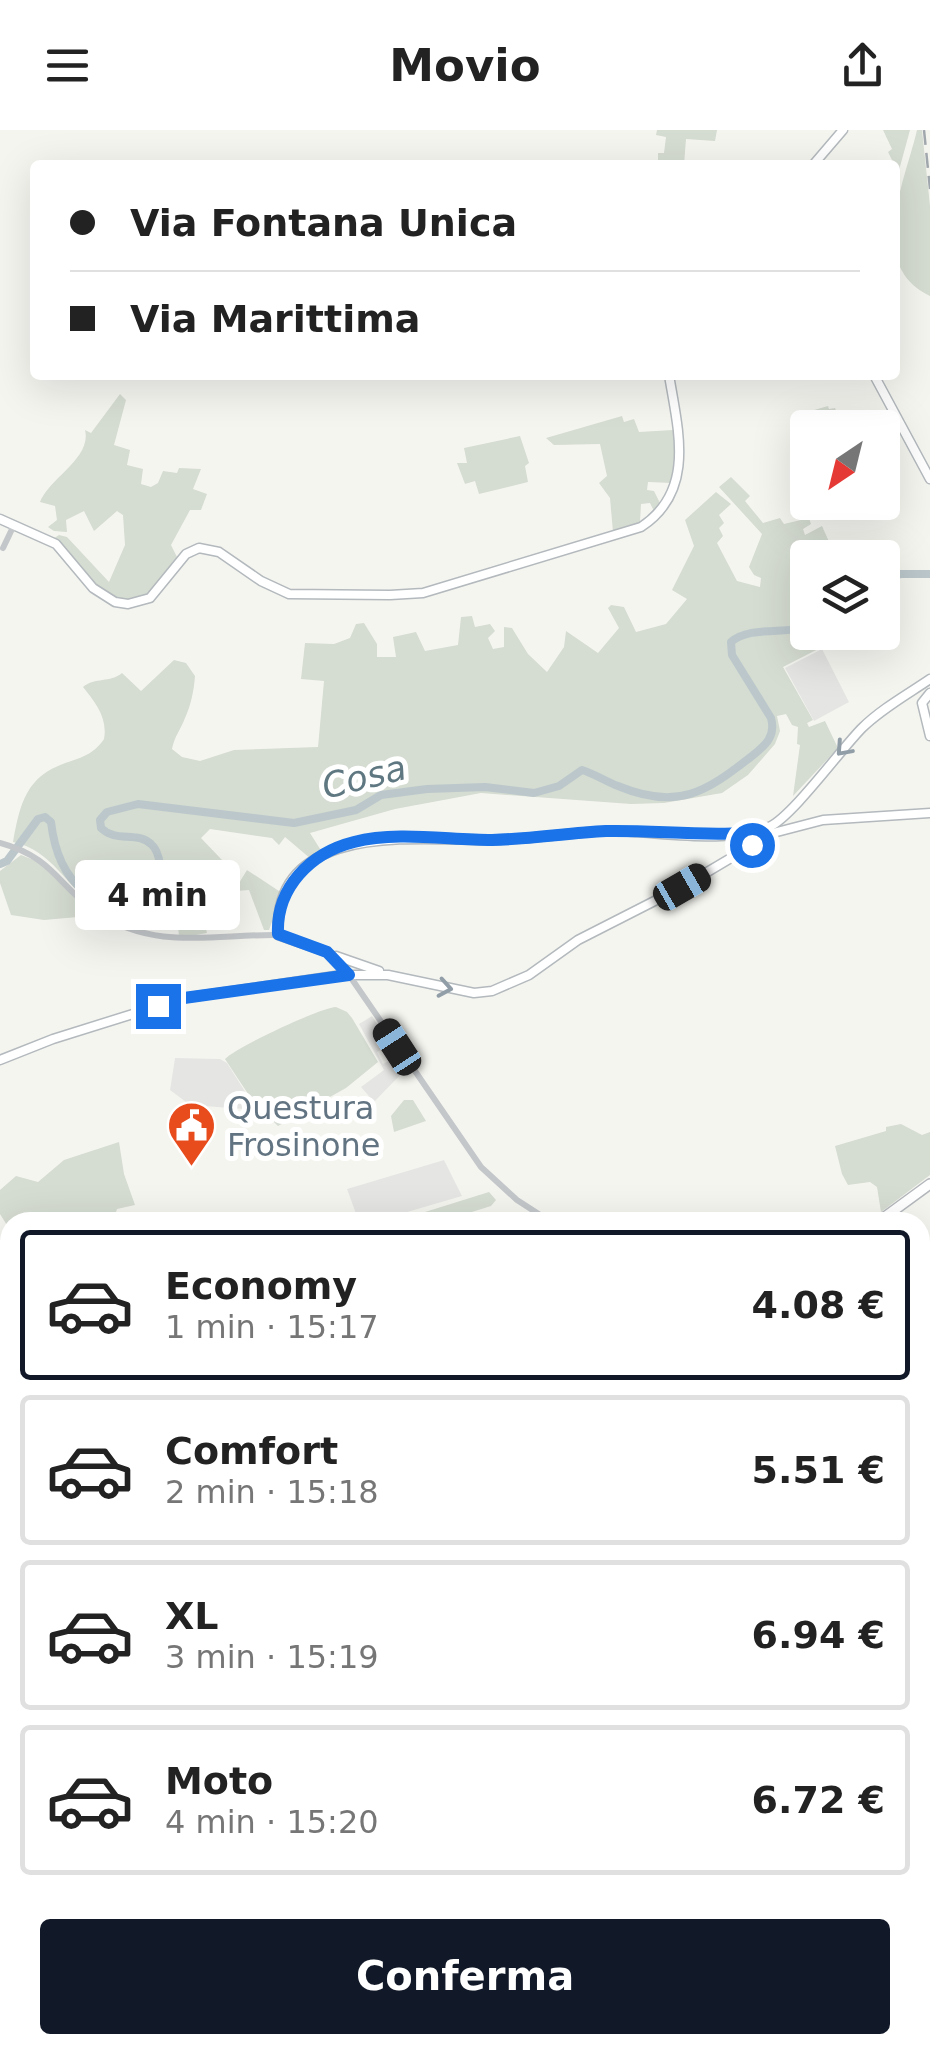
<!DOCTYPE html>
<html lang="it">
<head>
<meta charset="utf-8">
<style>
	body { margin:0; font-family:"DejaVu Sans",sans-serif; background:#f2f2f2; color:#222; height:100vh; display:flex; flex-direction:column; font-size:38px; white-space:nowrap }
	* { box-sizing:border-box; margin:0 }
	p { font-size:32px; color:#767676 }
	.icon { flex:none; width:55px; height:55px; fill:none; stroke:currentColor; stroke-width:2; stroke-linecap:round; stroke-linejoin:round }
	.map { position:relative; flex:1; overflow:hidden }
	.panel { position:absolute; left:0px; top:1082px; width:930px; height:842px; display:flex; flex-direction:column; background:#fff; border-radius:30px 30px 0 0; box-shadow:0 10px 40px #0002 }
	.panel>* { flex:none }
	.hud { position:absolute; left:30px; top:30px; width:870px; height:220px; border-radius:10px; box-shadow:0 10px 40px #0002; display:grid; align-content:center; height:220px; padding:0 40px; background:#fff }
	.needle { width:65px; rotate:215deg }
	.controls { position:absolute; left:790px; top:280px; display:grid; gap:20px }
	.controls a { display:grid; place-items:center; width:110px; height:110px; border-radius:10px; background:#fff; box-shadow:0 10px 40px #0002; font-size:50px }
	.end { position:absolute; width:45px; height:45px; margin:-22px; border:12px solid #1a73e8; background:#fff; box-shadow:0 0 0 5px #fff }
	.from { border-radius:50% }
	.bubble { position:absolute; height:70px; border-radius:10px; background:#fff; box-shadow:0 10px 40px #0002; font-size:32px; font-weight:700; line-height:70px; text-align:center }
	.car { position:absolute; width:30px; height:60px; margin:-30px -15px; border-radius:12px; box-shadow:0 0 8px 2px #0007; background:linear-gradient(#222 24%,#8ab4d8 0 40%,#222 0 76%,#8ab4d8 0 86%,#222 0) }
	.hud b { display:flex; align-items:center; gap:35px; height:95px; font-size:38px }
	.hud b+b { border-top:2px solid #e0e0e0 }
	.hud i { width:25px; height:25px; background:#222 }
	ul { padding:18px 0 0; list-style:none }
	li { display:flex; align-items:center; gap:30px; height:150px; margin:0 20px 15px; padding:0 20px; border:5px solid #e0e0e0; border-radius:10px }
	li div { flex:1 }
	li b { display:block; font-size:38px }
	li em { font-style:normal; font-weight:700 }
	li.on { border-color:#111827 }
	li>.icon { width:90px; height:90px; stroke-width:1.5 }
	.button { display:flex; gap:20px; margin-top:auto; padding:20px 40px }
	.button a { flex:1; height:115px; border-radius:10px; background:#111827; color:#fff; font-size:40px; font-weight:700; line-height:115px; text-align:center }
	header { display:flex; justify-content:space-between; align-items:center; height:130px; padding:0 40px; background:#fff; font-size:45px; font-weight:700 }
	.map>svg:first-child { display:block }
	.built { fill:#e5e6e4 }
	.green { fill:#d5dcd1 }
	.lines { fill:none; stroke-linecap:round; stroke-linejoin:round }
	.river { stroke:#bbc7cb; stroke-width:8 }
	.secondary-casing { stroke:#b3b9bd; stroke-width:11 }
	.primary-casing { stroke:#b4b8bc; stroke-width:12 }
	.tertiary { stroke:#c4c7ca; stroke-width:6 }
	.secondary { stroke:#fff; stroke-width:8 }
	.primary { stroke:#fff; stroke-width:9 }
	.rail { stroke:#a1a8ad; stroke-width:2.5; stroke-dasharray:15 8; stroke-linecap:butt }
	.oneway { stroke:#919ea8 }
	.route { stroke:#1a73e8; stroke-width:12 }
	.labels { text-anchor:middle; stroke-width:10; stroke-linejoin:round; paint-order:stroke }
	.poi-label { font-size:32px; fill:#627482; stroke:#fff; text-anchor:start }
	.water-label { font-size:35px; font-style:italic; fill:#5e7780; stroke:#fff }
</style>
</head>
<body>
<header><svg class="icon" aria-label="menu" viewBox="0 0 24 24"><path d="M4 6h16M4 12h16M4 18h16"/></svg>Movio<svg class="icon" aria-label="share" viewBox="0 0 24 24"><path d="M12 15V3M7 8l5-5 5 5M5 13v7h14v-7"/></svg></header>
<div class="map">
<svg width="930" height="1923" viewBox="0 0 930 1923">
	<rect width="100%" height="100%" fill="#f5f5f0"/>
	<g class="built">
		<path d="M 822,519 L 849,572 L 814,591 L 785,538 Z"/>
		<path d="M 372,886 L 390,914 L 377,922 L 383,934 L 398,926 L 403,934 L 402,943 L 374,972 L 361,957 L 384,940 L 359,894 Z"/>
		<path d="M 175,928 L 220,929 L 227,933 L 251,971 L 243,979 L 190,975 L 170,960 Z"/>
		<path d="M 444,1030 L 462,1066 L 373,1092 L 359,1092 L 347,1059 Z"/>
	</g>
	<g class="green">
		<path d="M 657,0 L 717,0 L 715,11 L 686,9 L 684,35 L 658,32 L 658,23 L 664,23 L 666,7 L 656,5 Z"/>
		<path d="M 883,0 L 910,0 L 895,55 L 895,35 L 889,35 L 893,32 L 888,22 L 892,19 Z"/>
		<path d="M 917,0 L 922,0 L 930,76 L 930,166 C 865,135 905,52 917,0 Z"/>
		<path d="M 120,264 L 126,270 L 114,315 L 130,320 L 127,335 L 143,339 L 141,354 L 151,357 L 158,353 L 163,341 L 177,343 L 179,338 L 201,339 L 193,359 L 207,364 L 201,380 L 190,380 L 171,415 L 177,427 C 170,438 164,453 155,461 C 112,499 81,429 53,409 L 59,405 L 67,407 L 109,452 L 125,415 L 123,385 L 117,381 L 94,401 L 84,381 L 66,390 L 67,402 L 54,401 L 48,397 L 57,390 L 55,376 L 40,372 C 49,348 92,328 85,300 L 91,303 Z"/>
		<path d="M 828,276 L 829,279 L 835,278 L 839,289 L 847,291 L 849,297 L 808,298 L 807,315 L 805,316 L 794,286 Z"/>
		<path d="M 622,286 L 624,292 L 634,289 L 639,302 L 673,300 L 676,331 L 672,353 L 648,352 L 647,360 L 654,361 L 660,373 L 654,381 L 650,373 L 641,374 L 640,392 L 613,402 L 610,368 L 599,353 L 607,346 L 600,314 L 554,315 L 546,308 Z"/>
		<path d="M 520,306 L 529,333 L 525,336 L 528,352 L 479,364 L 475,351 L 465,354 L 457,333 L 467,333 L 464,318 Z"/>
		<path d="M 731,347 L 750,366 L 745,371 L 763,393 L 780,388 L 784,394 L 809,388 L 811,394 L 803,399 L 805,405 L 822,396 L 831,416 L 823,415 L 819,427 L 808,428 L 808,502 L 819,503 L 826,515 L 783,537 L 813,590 L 807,593 L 809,597 L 825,591 L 838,618 L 793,666 L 800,615 L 797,614 L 798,597 L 792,595 L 786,584 L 777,586 L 780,601 L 775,614 L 748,645 L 722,663 L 664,673 L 631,674 L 481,663 L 395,679 L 310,703 L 322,722 L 311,729 L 285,707 L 279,715 L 272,708 L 210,699 L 201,708 L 222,730 L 226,746 L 239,753 L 247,740 L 282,763 L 269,800 L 264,800 L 249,760 L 237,761 L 230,770 L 219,773 L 208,761 L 198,765 L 207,803 L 179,808 L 177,779 L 168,781 L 159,788 L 146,786 L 141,799 C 127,793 109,789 98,780 C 67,757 52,720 13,712 C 19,680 24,650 58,636 C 77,628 92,627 104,609 C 108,588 95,572 83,557 C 95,547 110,553 122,543 L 141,561 L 174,530 L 186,533 L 195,546 C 194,560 191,575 185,588 C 181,599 174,607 172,619 L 182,627 L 200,631 L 234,620 L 318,617 L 324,551 L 301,549 L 305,513 L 334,514 L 350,508 L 356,494 L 364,493 L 377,514 L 377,527 L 396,527 L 393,507 L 416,502 L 425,521 L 458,515 L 461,487 L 472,486 L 475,497 L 490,494 L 495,501 L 488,508 L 493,519 L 504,517 L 504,497 L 512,498 L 528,524 L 547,542 L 564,517 L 566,501 L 598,523 L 619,498 L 608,478 L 611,475 L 624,477 L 636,502 L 666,494 L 687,469 L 672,460 L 694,416 L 685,390 L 716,362 L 731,374 L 719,385 L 724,393 L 719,398 L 723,406 L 717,413 L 737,451 L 760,457 L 761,448 L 754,445 L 749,437 L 762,404 L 719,357 Z"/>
		<path d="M 21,725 L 39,732 L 87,777 L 78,787 L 44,790 L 11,785 L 0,753 L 0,741 Z"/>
		<path d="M 336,877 L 347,882 L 352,888 L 378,932 L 346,958 L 278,996 L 254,973 L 225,929 C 235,918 319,878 336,877 Z"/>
		<path d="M 404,970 L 413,970 L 426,991 L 394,1002 L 391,986 Z"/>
		<path d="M 901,994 L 922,1005 L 930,1002 L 930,1045 L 881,1082 L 877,1057 L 870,1052 L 848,1055 L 842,1044 L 835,1016 L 886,1001 L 886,997 Z"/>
		<path d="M 119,1012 L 124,1044 L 135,1075 L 117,1079 L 113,1092 L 10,1092 L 10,1100 L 0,1084 L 0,1060 L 16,1046 L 38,1052 L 64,1030 Z"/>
		<path d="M 489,1062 L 496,1070 L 491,1076 L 440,1092 L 404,1092 L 409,1087 Z"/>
		<path d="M 930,1115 L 930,1254 L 920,1259 L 920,1120 Z"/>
		<path d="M 930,1270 L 930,1429 L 920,1424 L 920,1276 Z"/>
		<path d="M 153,1915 L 326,1915 L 331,1923 L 159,1923 Z"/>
		<path d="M 374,1915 L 501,1915 L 509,1923 L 351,1923 Z"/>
	</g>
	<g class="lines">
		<g class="river">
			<path d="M 882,448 L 901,444 L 930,444"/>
			<path d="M 0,734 L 7,731 L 38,689 L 45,687 L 51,692 C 54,718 62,744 84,761 C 110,780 163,776 160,735 C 159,727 157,719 151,714 C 137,701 116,713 101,698 L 100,690 L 107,682 L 138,674 L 294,693 L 356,680 L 381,665 L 427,659 L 485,657 L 534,663 L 559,656 L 582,640 C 595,644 605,651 618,656 C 678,681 706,662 752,626 C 766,615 776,606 771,588 L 732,525 L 731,512 C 749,496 784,504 808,497"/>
		</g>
		<defs>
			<g id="secondary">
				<path d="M 813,35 L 843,0"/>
				<path d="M 874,245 L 930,349"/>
				<path d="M 0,389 L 56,414 L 93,458 L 115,472 L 128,474 L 150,468 L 186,424 L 199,418 L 219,422 L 261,451 L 289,464 L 390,465 L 423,463 L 641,397 C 696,361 678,300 669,245"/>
				<path d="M 930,563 L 922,573 L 930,606"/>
				<path d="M 336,826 L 379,841"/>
				<path d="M 349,845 L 327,822 L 278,805 C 272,691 416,710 489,710 C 529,710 570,702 610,701 C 656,701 728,715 769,697 C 792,687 841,619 862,598 C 881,579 908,564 930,549"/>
				<path d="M 0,930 L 53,909 L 184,868 L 342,845 L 388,845 L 474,863 L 492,861 L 529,845 L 578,810 L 682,757 L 773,703 L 823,690 L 930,683"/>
			</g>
			<g id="primary">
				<path d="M 878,1092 L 930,1054"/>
				<path d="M 0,1198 L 10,1201"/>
				<path d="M 0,1594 L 10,1589"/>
			</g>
		</defs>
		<use href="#secondary" class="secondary-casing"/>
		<use href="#primary" class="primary-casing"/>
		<g class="tertiary">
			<path d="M 3,418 L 14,395"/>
			<path d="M 0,713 C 55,728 57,756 98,783 C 155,821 215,804 278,805"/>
			<path d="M 349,845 L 481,1037 L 517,1070 L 551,1092"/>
			<path d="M 920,1658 L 930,1679"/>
			<path d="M 920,1854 L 930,1860"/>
		</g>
		<use href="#secondary" class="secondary"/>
		<use href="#primary" class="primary"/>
		<path class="rail" d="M 924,0 L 930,59"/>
	</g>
	<defs><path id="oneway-chevron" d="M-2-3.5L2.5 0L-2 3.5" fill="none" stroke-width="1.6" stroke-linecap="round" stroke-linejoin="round" transform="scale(2.5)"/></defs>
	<g class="oneway">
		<use href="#oneway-chevron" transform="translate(843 619) rotate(132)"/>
		<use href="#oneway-chevron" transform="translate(445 858) rotate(10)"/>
	</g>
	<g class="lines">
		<path class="route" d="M 158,876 L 184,868 L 349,845 L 327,822 L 278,804 C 276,758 310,723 354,712 C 397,701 447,710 492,710 C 530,709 568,703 606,701 C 652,700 698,706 744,703 L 753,709 L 752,715"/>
	</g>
	<defs>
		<symbol id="civic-pin" viewBox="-11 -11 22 30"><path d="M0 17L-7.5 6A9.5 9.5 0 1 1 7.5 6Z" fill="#e84c1d" stroke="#fff"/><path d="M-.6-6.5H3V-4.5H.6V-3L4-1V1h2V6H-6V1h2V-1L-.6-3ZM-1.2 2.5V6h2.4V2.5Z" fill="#fff"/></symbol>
	</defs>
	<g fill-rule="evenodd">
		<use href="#civic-pin" x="164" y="968" width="55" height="75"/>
	</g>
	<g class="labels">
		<g class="poi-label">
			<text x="227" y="989">Questura<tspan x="227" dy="37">Frosinone</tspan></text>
		</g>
		<g class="water-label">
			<text transform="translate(364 647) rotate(-14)" y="12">Cosa</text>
		</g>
	</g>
</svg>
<div class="controls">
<a><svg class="needle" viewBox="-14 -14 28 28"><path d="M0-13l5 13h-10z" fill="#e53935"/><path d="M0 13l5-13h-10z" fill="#767676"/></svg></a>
<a><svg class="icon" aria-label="layers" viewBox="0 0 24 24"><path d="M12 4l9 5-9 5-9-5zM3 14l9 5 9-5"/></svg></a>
</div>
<i class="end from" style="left:752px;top:715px"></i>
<i class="end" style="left:158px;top:876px"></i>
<div class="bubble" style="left:75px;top:730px;width:165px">4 min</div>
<i class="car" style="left:682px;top:757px;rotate:60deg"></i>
<i class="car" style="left:397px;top:917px;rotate:327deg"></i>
<div class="hud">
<b><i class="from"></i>Via Fontana Unica</b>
<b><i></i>Via Marittima</b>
</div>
<section class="panel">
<ul>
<li class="on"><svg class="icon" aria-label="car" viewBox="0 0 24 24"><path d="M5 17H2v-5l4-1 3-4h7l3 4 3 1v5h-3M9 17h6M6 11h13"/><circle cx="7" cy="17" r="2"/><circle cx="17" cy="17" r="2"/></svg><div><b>Economy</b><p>1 min · 15:17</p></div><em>4.08 €</em></li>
<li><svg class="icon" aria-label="car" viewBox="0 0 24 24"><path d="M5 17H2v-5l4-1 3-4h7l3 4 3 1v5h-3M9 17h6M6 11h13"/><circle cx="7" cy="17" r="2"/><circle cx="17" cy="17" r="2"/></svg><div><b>Comfort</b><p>2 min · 15:18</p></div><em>5.51 €</em></li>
<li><svg class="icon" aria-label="car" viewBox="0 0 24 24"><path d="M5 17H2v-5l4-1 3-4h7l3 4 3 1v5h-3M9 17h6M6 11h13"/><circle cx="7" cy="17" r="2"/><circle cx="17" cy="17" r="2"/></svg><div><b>XL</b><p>3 min · 15:19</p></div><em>6.94 €</em></li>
<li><svg class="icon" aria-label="car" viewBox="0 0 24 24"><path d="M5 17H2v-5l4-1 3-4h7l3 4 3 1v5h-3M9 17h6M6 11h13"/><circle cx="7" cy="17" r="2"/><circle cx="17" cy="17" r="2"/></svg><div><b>Moto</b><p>4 min · 15:20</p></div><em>6.72 €</em></li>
</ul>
<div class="button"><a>Conferma</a></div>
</section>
</div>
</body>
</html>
